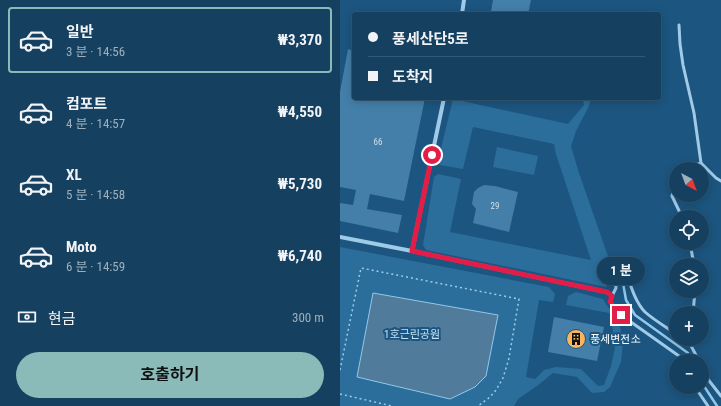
<!DOCTYPE html>
<html lang="ko">
<head>
<meta charset="utf-8">
<style>
	body { margin:0; font-family:"Roboto Condensed","Noto Sans KR",sans-serif; background:#224b68; color:#f1f3f6; height:100vh; display:flex; flex-direction:column; font-size:15px; white-space:nowrap }
	* { box-sizing:border-box; margin:0 }
	p { font-size:13px; color:#9dafbd }
	.icon { flex:none; width:22px; height:22px; fill:none; stroke:currentColor; stroke-width:2; stroke-linecap:round; stroke-linejoin:round }
	.map { position:relative; flex:1; overflow:hidden }
	.details { display:flex; flex-direction:column; background:#15405f; width:340px }
	.details>* { flex:none }
	.top-card { position:absolute; left:12px; top:12px; width:309px; height:88px; border-radius:4px; box-shadow:0 2px 10px #0003,0 0 0 1px #345974; display:grid; align-content:center; height:88px; padding:0 16px; background:#15405f }
	.needle { width:26px; rotate:139deg }
	.fabs { position:absolute; left:329px; top:162px; display:grid; gap:8px }
	.fabs a { display:grid; place-items:center; width:40px; height:40px; border-radius:50%; background:#15405f; box-shadow:0 2px 10px #0003,0 0 0 1px #345974; font-size:20px }
	.end { position:absolute; width:18px; height:18px; margin:-9px; border:5px solid #e11d48; background:#fff; box-shadow:0 0 0 2px #fff }
	.from { border-radius:50% }
	.bubble { position:absolute; height:28px; border-radius:14px; background:#15405f; box-shadow:0 2px 10px #0003,0 0 0 1px #345974; font-size:13px; font-weight:700; line-height:28px; text-align:center }
	.top-card b { display:flex; align-items:center; gap:14px; height:38px; font-size:15px }
	.top-card b+b { border-top:1px solid #345974 }
	.top-card i { width:10px; height:10px; background:#f1f3f6 }
	ul { padding:7px 0 0; list-style:none }
	li { display:flex; align-items:center; gap:12px; height:66px; margin:0 8px 6px; padding:0 8px; border:2px solid transparent; border-radius:4px }
	li div { flex:1 }
	li b { display:block; font-size:15px }
	li em { font-style:normal; font-weight:700 }
	li.current { border-color:#8bbbb9 }
	li>.icon { width:36px; height:36px; stroke-width:1.5 }
	.pay { display:flex; align-items:center; gap:10px; height:44px; padding:0 16px; font-size:15px }
	.pay p { margin-inline-start:auto }
	.primary-button { display:flex; gap:8px; margin-top:auto; padding:8px 16px }
	.primary-button a { flex:1; height:46px; border-radius:24px; background:#8bbbb9; color:#111; font-size:16px; font-weight:700; line-height:46px; text-align:center }
	main { display:flex; flex:1; min-height:0 }
	.map>svg:first-child { display:block }
	.green { fill:#2b6e9c }
	.water { fill:#517b9a; stroke:#92c8eb }
	.lines { fill:none; stroke-linecap:round; stroke-linejoin:round }
	.stream { stroke:#92c8eb; stroke-width:2.5 }
	.building { fill:#447fa9 }
	.path { stroke:#9fcbe9; stroke-width:1.5; stroke-dasharray:2 3; stroke-linecap:butt }
	.service { stroke:#9fcbe9; stroke-width:3 }
	.minor { stroke:#9fcbe9; stroke-width:4 }
	.route { stroke:#e11d48; stroke-width:5 }
	.labels { text-anchor:middle; stroke-width:4; stroke-linejoin:round; paint-order:stroke }
	.number-label { font-size:9px; fill:#d0dfea }
	.park-label { font-size:11px; fill:#c3e2f7; stroke:#1c557f }
	.poi-label { font-size:11px; fill:#fff; stroke:#1c557f; text-anchor:start }
</style>
</head>
<body>
<main>
<section class="details">
<ul>
<li class="current"><svg class="icon" aria-label="car" viewBox="0 0 24 24"><path d="M5 17H2v-5l4-1 3-4h7l3 4 3 1v5h-3M9 17h6M6 11h13"/><circle cx="7" cy="17" r="2"/><circle cx="17" cy="17" r="2"/></svg><div><b>일반</b><p>3 분 · 14:56</p></div><em>₩3,370</em></li>
<li><svg class="icon" aria-label="car" viewBox="0 0 24 24"><path d="M5 17H2v-5l4-1 3-4h7l3 4 3 1v5h-3M9 17h6M6 11h13"/><circle cx="7" cy="17" r="2"/><circle cx="17" cy="17" r="2"/></svg><div><b>컴포트</b><p>4 분 · 14:57</p></div><em>₩4,550</em></li>
<li><svg class="icon" aria-label="car" viewBox="0 0 24 24"><path d="M5 17H2v-5l4-1 3-4h7l3 4 3 1v5h-3M9 17h6M6 11h13"/><circle cx="7" cy="17" r="2"/><circle cx="17" cy="17" r="2"/></svg><div><b>XL</b><p>5 분 · 14:58</p></div><em>₩5,730</em></li>
<li><svg class="icon" aria-label="car" viewBox="0 0 24 24"><path d="M5 17H2v-5l4-1 3-4h7l3 4 3 1v5h-3M9 17h6M6 11h13"/><circle cx="7" cy="17" r="2"/><circle cx="17" cy="17" r="2"/></svg><div><b>Moto</b><p>6 분 · 14:59</p></div><em>₩6,740</em></li>
</ul>
<div class="pay"><svg class="icon" aria-label="cash" viewBox="0 0 24 24"><path d="M3 7h18v10H3z"/><circle cx="12" cy="12" r="2"/></svg>현금<p>300 m</p></div>
<div class="primary-button"><a>호출하기</a></div>
</section>
<div class="map">
<svg width="381" height="406" viewBox="0 0 381 406">
	<rect width="100%" height="100%" fill="#1c557f"/>
	<g class="green">
		<path d="M 245,98 L 251,98 L 249,106 L 236,131 L 231,146 L 238,170 L 270,262 L 272,274 L 266,287 L 86,250 L 83,245 L 94,177 L 98,174 L 121,179 L 110,232 L 251,260 L 216,154 L 214,144 L 133,127 L 123,169 L 100,165 L 98,161 L 113,99 L 228,124 L 244,105 L 243,100 Z"/>
		<path d="M 157,147 L 198,156 L 194,175 L 153,167 Z"/>
		<path d="M 0,247 L 209,287 L 215,294 L 213,302 L 199,300 L 186,377 L 195,379 L 204,370 L 216,367 L 241,369 L 258,386 L 264,385 L 271,366 L 275,348 L 271,317 L 269,313 L 226,305 L 228,296 L 236,292 L 263,299 L 268,307 L 278,317 L 283,342 L 281,362 L 270,387 L 264,392 L 252,393 L 237,377 L 213,373 L 197,386 L 178,399 L 174,406 L 0,406 Z"/>
	</g>
	<path class="water" d="M 33,293 L 158,315 L 146,376 L 135,387 L 110,399 L 17,377 Z"/>
	<g class="lines">
		<g class="stream">
			<path d="M 283,283 L 286,300 L 295,315 L 348,353 L 352,361"/>
			<path d="M 362,383 L 377,406"/>
		</g>
	</g>
	<g class="building">
		<path d="M 153,0 L 191,0 L 188,14 L 169,14 L 151,11 Z"/>
		<path d="M 8,49 L 14,51 L 14,98 L 85,98 L 64,201 L 30,194 L 27,209 L 62,215 L 58,233 L 0,221 L 0,203 L 13,205 L 16,190 L 0,187 L 0,92 Z"/>
		<path d="M 144,185 L 155,186 L 178,192 L 169,232 L 133,223 L 136,209 L 132,204 L 134,192 L 138,188 Z"/>
		<path d="M 214,317 L 264,327 L 257,361 L 208,352 Z"/>
	</g>
	<g class="lines">
		<g class="path">
			<path d="M 0,370 L 21,268 L 179,299 L 169,358 L 163,378 L 156,390 L 150,397 L 138,406"/>
			<path d="M 0,394 L 52,406"/>
		</g>
		<g class="service">
			<path d="M 339,25 L 340,44 L 343,65 L 354,113 L 361,163"/>
			<path d="M 348,169 L 350,167 L 361,163 L 376,178 L 381,181"/>
			<path d="M 336,184 L 334,186 L 332,196 L 342,217"/>
			<path d="M 350,243 L 354,265"/>
			<path d="M 267,292 L 272,296 L 276,288 L 275,277 L 287,275 C 291,287 296,303 305,312 C 314,320 326,327 336,334"/>
			<path d="M 272,296 L 270,302 L 281,315 L 339,356 L 343,361"/>
			<path d="M 353,313 L 355,291"/>
			<path d="M 348,340 L 359,361"/>
			<path d="M 362,367 L 367,378 L 381,396"/>
			<path d="M 355,387 L 368,406"/>
		</g>
		<g class="minor">
			<path d="M 122,14 L 124,0"/>
			<path d="M 0,237 L 72,251 L 104,98"/>
			<path d="M 72,251 L 267,292"/>
		</g>
	</g>
	<g class="lines">
		<path class="route" d="M 92,155 L 72,251 L 267,292 L 272,296 L 270,302 L 281,315"/>
	</g>
	<defs>
		<symbol id="building-disc" viewBox="-11 -11 22 22"><circle r="9.5" fill="#fab65c" stroke="#1c557f"/><path d="M-4-6H4V6H1V3H-1V6H-4ZM-2.5-4.3h1.7v1.8h-1.7ZM.8-4.3h1.7v1.8H.8ZM-2.5-1h1.7V.8h-1.7ZM.8-1h1.7V.8H.8Z" fill="#111"/></symbol>
	</defs>
	<g fill-rule="evenodd">
		<use href="#building-disc" x="225" y="328" width="22" height="22"/>
	</g>
	<g class="labels">
		<g class="number-label">
			<text x="38" y="145">66</text>
			<text x="155" y="209">29</text>
		</g>
		<g class="park-label">
			<text x="72" y="338">1호근린공원</text>
		</g>
		<g class="poi-label">
			<text x="250" y="343">풍세변전소</text>
		</g>
	</g>
</svg>
<div class="fabs">
<a><svg class="needle" viewBox="-14 -14 28 28"><path d="M0-13l5 13h-10z" fill="#e53935"/><path d="M0 13l5-13h-10z" fill="#9dafbd"/></svg></a>
<a><svg class="icon" aria-label="locate" viewBox="0 0 24 24"><circle cx="12" cy="12" r="6"/><path d="M12 2v4M12 18v4M2 12h4M18 12h4"/></svg></a>
<a><svg class="icon" aria-label="layers" viewBox="0 0 24 24"><path d="M12 4l9 5-9 5-9-5zM3 14l9 5 9-5"/></svg></a>
<a>+</a>
<a>−</a>
</div>
<i class="end from" style="left:92px;top:155px"></i>
<i class="end" style="left:281px;top:315px"></i>
<div class="bubble" style="left:257px;top:257px;width:48px">1 분</div>
<div class="top-card">
<b><i class="from"></i>풍세산단5로</b>
<b><i></i>도착지</b>
</div>
</div>
</main>
</body>
</html>
